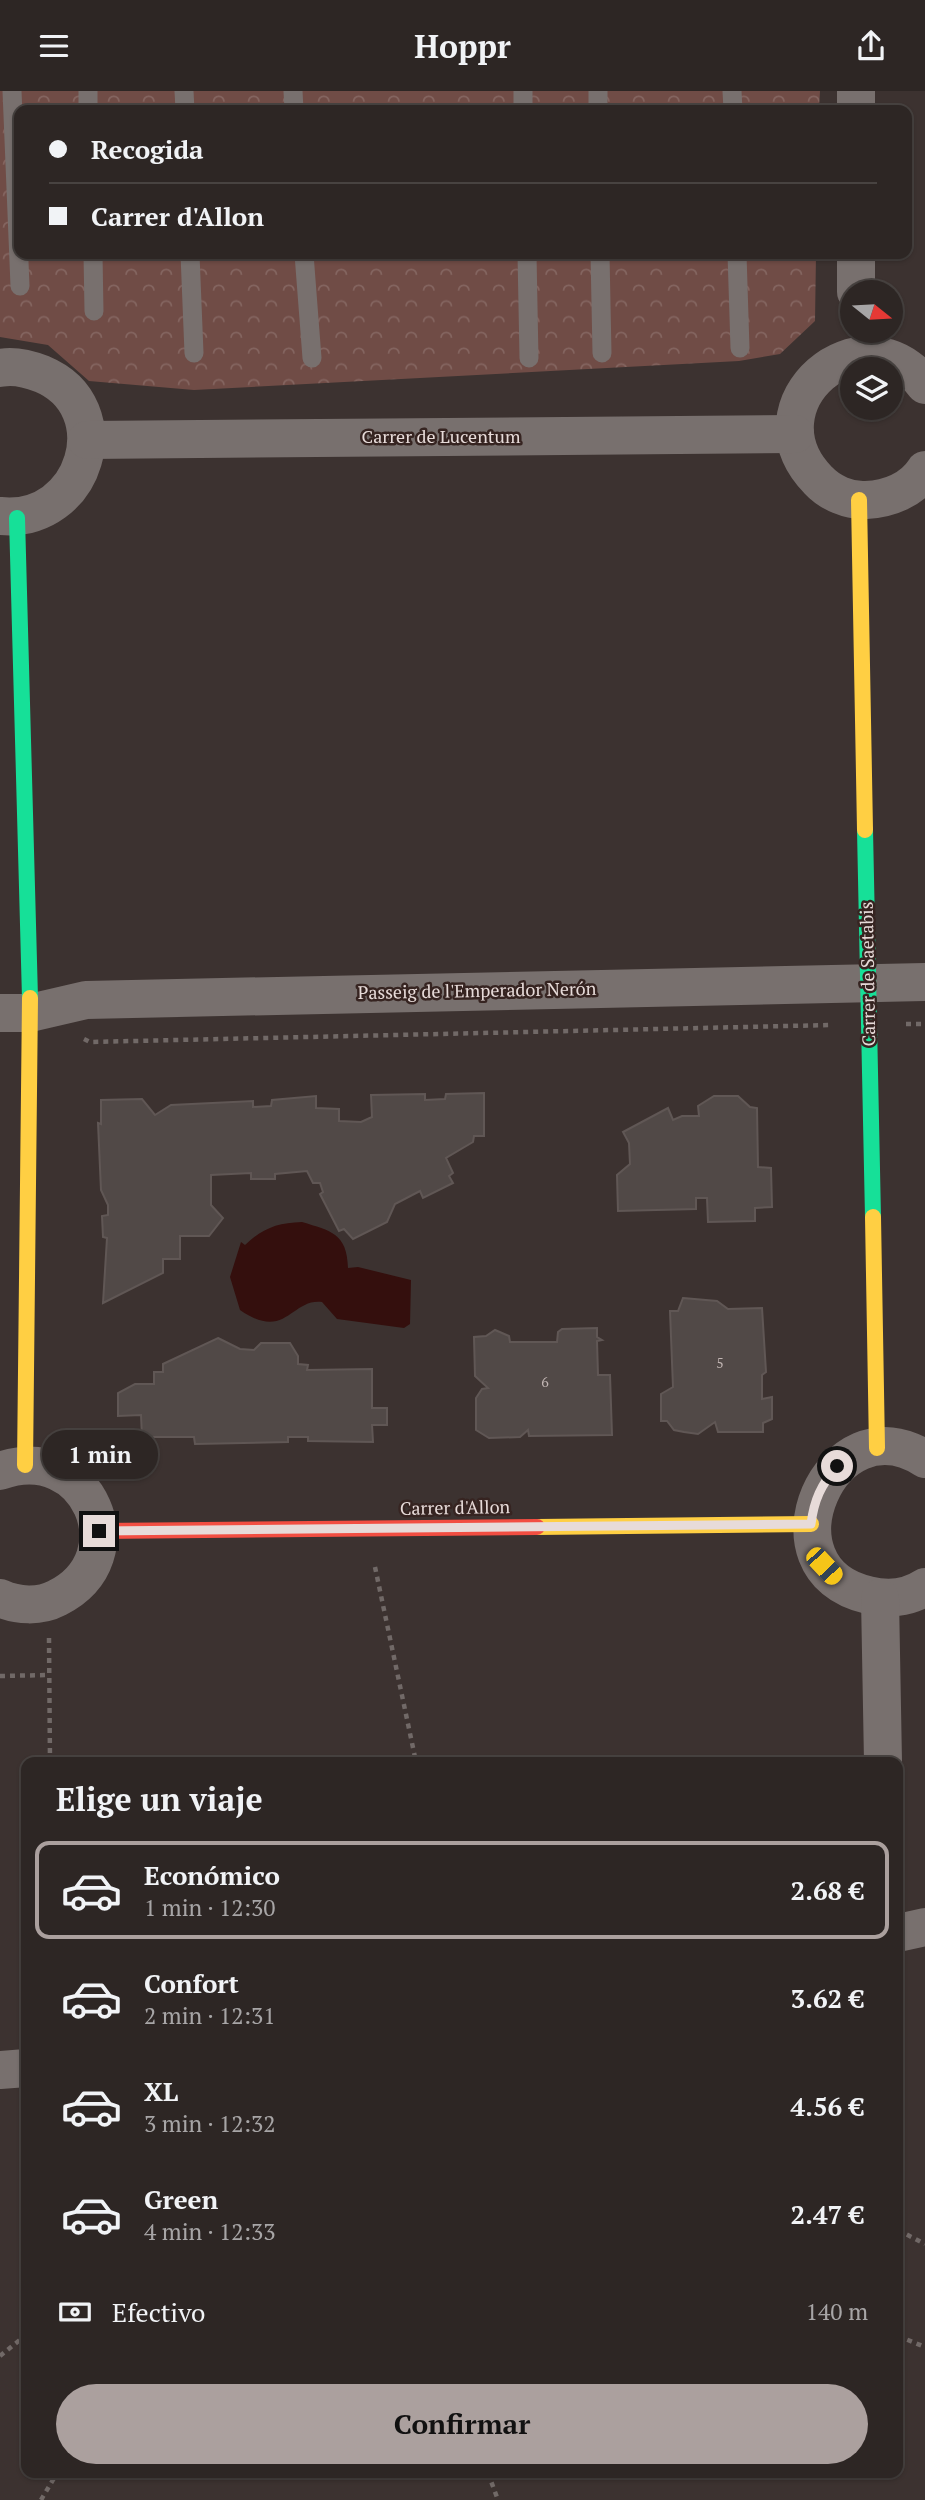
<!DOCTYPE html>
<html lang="es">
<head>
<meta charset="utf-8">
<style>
	body { margin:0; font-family:"PT Serif",serif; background:#393231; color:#f1f3f6; height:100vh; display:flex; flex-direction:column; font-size:26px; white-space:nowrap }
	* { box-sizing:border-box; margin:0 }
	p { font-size:23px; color:#a7a5a6 }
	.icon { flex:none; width:38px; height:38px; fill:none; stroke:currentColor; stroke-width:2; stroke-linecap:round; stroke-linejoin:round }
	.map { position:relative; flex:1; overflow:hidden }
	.sheet { position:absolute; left:21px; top:1666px; width:882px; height:721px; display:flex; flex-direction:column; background:#2d2624; border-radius:14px; box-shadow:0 2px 5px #0004,0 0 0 2px #484341 }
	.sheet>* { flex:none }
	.banner { position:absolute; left:14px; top:14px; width:898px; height:154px; border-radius:14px; box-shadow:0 2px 5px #0004,0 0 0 2px #484341; display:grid; align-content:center; height:154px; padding:0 35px; background:#2d2624 }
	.needle { width:46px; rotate:108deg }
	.buttons { position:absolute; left:840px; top:189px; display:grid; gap:14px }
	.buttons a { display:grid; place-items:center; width:63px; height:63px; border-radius:50%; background:#2d2624; box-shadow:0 2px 5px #0004,0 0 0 2px #484341; font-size:35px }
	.end { position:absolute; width:32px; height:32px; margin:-16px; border:9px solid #e7dbd9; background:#111; box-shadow:0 0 0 4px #111 }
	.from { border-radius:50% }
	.bubble { position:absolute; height:49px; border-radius:24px; background:#2d2624; box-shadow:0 2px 5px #0004,0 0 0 2px #484341; font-size:23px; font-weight:700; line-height:49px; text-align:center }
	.car { position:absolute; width:21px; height:42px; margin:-21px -10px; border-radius:9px; box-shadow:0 0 5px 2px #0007; background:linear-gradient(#f5c518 24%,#345 0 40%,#f5c518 0 76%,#345 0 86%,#f5c518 0) }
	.banner b { display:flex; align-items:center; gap:24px; height:66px; font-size:26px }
	.banner b+b { border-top:2px solid #484341 }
	.banner i { width:18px; height:18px; background:#f1f3f6 }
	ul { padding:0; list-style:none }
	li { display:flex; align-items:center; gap:21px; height:98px; margin:0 14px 10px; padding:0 21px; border:4px solid transparent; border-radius:14px }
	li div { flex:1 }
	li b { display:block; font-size:26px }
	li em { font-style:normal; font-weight:700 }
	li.on { border-color:#aba09e }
	li>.icon { width:63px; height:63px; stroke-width:1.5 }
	h2 { padding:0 35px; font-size:32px; line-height:84px }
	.pay { display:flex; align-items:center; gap:18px; height:77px; padding:0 35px; font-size:26px }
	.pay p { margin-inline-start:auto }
	.primary-button { display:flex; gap:14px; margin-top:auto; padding:14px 35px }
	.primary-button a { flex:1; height:80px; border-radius:42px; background:#aba09e; color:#111; font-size:28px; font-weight:700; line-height:80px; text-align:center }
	header { display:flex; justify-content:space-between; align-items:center; height:91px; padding:0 35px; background:#2d2624; font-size:32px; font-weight:700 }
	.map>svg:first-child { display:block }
	.park { fill:url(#park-crowns) }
	.water { fill:#340f0d }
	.building { fill:#514947; stroke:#605755; stroke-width:2 }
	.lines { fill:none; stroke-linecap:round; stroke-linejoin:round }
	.path { stroke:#716967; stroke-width:4.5; stroke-dasharray:5 5; stroke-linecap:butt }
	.lane { stroke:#78706e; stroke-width:19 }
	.street { stroke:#78706e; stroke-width:38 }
	.fast { stroke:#16e098; stroke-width:16 }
	.slow { stroke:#ffcf43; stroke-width:16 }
	.jam { stroke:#f24e42; stroke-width:16 }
	.route { stroke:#e7dbd9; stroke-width:9 }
	.labels { text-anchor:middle; stroke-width:5; stroke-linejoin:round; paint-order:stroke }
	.number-label { font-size:14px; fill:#c2b6b4 }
	.street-label { font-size:18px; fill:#e7dbd9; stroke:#362421 }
</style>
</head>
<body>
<header><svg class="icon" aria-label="menu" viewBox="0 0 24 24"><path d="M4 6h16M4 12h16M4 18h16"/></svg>Hoppr<svg class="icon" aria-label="share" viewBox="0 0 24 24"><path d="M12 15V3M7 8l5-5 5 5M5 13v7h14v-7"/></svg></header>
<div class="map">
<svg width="925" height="2409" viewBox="0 0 925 2409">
	<defs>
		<pattern id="park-crowns" width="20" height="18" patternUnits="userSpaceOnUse" patternTransform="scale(1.75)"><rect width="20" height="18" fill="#704c46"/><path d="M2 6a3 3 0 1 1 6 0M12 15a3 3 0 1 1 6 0" fill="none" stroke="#846560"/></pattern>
	</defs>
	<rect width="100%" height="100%" fill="#3c3230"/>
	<path class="park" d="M 0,0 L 820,0 L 819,19 L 19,19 L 19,163 L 816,163 L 815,230 L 780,263 L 739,270 L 194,299 L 89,290 L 48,254 L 0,246 Z"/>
	<path class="water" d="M 302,1131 C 331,1140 347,1142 348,1177 L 358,1176 L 411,1189 L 410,1233 L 404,1237 L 337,1228 L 322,1211 C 291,1207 286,1251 240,1219 L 230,1186 L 241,1151 L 245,1154 C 263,1137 277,1132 302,1131 Z"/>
	<g class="building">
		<path d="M 484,1002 L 484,1045 L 474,1045 L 473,1051 L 446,1067 L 453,1082 L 449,1085 L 453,1092 L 423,1107 L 420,1100 L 395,1113 L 387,1131 L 353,1148 L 344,1138 L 339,1140 L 320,1103 L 323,1101 L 320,1092 L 313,1092 L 307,1080 L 275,1083 L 275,1088 L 251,1088 L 251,1082 L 211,1084 L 211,1114 L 223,1127 L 209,1145 L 180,1145 L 180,1168 L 163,1168 L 163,1182 L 103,1212 L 107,1147 L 103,1146 L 102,1125 L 108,1124 L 108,1114 L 101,1099 L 98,1032 L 101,1033 L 101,1009 L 142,1008 L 155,1024 L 171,1014 L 253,1010 L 253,1016 L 271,1015 L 272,1009 L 316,1005 L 316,1017 L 339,1018 L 339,1030 L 361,1031 L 372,1026 L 371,1004 L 425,1003 L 425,1009 L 445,1008 L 446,1003 Z"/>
		<path d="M 714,1005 L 738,1005 L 750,1016 L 757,1017 L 758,1076 L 771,1077 L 772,1116 L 755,1117 L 755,1130 L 708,1131 L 707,1107 L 696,1107 L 696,1118 L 618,1120 L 617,1084 L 630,1073 L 629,1052 L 623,1041 L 668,1017 L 673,1029 L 682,1025 L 699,1025 L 698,1015 Z"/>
		<path d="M 683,1207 L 717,1210 L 728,1218 L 762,1217 L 766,1281 L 762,1284 L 762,1308 L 772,1306 L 772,1328 L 763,1332 L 763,1341 L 718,1341 L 715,1331 L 698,1343 L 684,1341 L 674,1339 L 667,1330 L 661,1330 L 661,1303 L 673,1296 L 670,1220 L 678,1220 Z"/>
		<path d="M 597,1237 L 597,1246 L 602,1249 L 597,1250 L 598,1284 L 610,1284 L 612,1344 L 529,1345 L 528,1339 L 520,1346 L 489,1347 L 476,1339 L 476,1307 L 482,1298 L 488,1297 L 475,1285 L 474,1246 L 486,1245 L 495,1239 L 509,1245 L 510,1251 L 557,1251 L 558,1241 L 562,1238 Z"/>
		<path d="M 218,1247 L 240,1258 L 254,1259 L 261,1252 L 290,1252 L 298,1265 L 298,1273 L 308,1274 L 307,1279 L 372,1278 L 372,1317 L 387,1317 L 387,1334 L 372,1334 L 373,1351 L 308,1350 L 308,1346 L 288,1346 L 288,1351 L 195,1353 L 194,1346 L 142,1346 L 141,1324 L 118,1325 L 118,1302 L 135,1293 L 154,1293 L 154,1281 L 163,1281 L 163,1273 Z"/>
	</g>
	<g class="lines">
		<g class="path">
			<path d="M 906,933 L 925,933"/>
			<path d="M 84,948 L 90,951 L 831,934"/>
			<path d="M 375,1476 L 416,1671"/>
			<path d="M 49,1547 L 50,1671"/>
			<path d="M 0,1585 L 49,1584"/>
			<path d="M 898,2139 L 925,2153"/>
			<path d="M 898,2245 L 925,2256"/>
			<path d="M 0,2265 L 26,2244"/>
			<path d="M 488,2382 L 498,2409"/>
			<path d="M 41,2409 L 57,2382"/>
		</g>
		<g class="lane">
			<path d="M 12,0 L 20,195"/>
			<path d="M 88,0 L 88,19"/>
			<path d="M 184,0 L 185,19"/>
			<path d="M 293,0 L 294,19"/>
			<path d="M 523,0 L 523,19"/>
			<path d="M 598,0 L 598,19"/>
			<path d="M 732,0 L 733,19"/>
			<path d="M 93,163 L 94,220"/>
			<path d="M 190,163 L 194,262"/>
			<path d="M 304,163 L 312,267"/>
			<path d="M 527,163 L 529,267"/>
			<path d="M 600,163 L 602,262"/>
			<path d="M 737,163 L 740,257"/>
		</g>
		<g class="street">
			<path d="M 856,0 L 856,19"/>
			<path d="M 856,163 L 856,201"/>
			<path d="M 0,277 C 14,274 29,278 42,283 C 121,316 86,434 0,425"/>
			<path d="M 925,294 C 862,213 745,314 818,389 C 830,402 849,410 866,409 C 889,408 912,399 925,379"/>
			<path d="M 87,349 L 795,343"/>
			<path d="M 0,922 L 30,922 L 86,909 L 925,891"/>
			<path d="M 925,1368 C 831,1307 757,1479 868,1504 C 887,1509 908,1507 925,1496"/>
			<path d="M 0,1380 C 88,1348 139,1466 57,1507 C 40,1516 17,1515 0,1507"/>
			<path d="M 880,1507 L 883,1671"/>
			<path d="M 898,1842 L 925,1836"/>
			<path d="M 0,1979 L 26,1977"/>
		</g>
		<g class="fast">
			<path d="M 17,427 L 30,907"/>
			<path d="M 865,739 L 873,1126"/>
		</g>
		<g class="slow">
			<path d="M 859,409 L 865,739"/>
			<path d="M 873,1126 L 877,1357"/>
			<path d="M 25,1374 L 30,907"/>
			<path d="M 537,1436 L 811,1433"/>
		</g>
		<path class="jam" d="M 99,1440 L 537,1436"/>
	</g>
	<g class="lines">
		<path class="route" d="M 99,1440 L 811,1433 C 814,1409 821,1394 837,1375"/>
	</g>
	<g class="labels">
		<g class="number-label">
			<text x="720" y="1277">5</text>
			<text x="545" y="1296">6</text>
		</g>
		<g class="street-label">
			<text x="441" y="352">Carrer de Lucentum</text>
			<text transform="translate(868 883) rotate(-91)" y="6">Carrer de Saetabis</text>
			<text transform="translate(477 900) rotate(-1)" y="6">Passeig de l'Emperador Nerón</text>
			<text transform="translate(455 1417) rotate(-1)" y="6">Carrer d'Allon</text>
		</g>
	</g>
</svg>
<div class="buttons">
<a><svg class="needle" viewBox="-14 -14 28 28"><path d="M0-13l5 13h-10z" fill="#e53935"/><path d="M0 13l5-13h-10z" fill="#a7a5a6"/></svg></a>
<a><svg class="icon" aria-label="layers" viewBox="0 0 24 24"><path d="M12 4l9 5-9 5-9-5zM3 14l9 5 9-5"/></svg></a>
</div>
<i class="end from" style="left:837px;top:1375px"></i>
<i class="end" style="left:99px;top:1440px"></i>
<div class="bubble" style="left:42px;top:1339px;width:116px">1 min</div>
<i class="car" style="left:824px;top:1475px;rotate:137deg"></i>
<div class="banner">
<b><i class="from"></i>Recogida</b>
<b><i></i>Carrer d'Allon</b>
</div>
<section class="sheet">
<h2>Elige un viaje</h2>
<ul>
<li class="on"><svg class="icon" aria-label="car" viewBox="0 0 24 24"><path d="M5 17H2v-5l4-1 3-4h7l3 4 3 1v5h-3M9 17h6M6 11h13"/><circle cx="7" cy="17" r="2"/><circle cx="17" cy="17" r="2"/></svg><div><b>Económico</b><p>1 min · 12:30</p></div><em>2.68 €</em></li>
<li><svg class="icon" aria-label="car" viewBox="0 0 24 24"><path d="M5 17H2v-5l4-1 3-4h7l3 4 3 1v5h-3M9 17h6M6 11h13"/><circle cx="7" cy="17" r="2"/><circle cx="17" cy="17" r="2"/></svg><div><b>Confort</b><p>2 min · 12:31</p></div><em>3.62 €</em></li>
<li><svg class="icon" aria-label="car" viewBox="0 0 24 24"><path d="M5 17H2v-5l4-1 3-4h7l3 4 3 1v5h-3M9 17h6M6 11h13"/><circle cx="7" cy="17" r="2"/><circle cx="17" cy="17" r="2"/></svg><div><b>XL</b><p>3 min · 12:32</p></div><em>4.56 €</em></li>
<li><svg class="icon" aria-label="car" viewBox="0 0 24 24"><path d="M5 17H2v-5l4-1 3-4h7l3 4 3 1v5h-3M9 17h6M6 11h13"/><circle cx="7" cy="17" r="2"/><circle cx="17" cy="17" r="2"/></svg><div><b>Green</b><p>4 min · 12:33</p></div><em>2.47 €</em></li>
</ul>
<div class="pay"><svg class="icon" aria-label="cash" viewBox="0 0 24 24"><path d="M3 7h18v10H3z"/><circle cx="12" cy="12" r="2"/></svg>Efectivo<p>140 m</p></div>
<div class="primary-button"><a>Confirmar</a></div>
</section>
</div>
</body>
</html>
